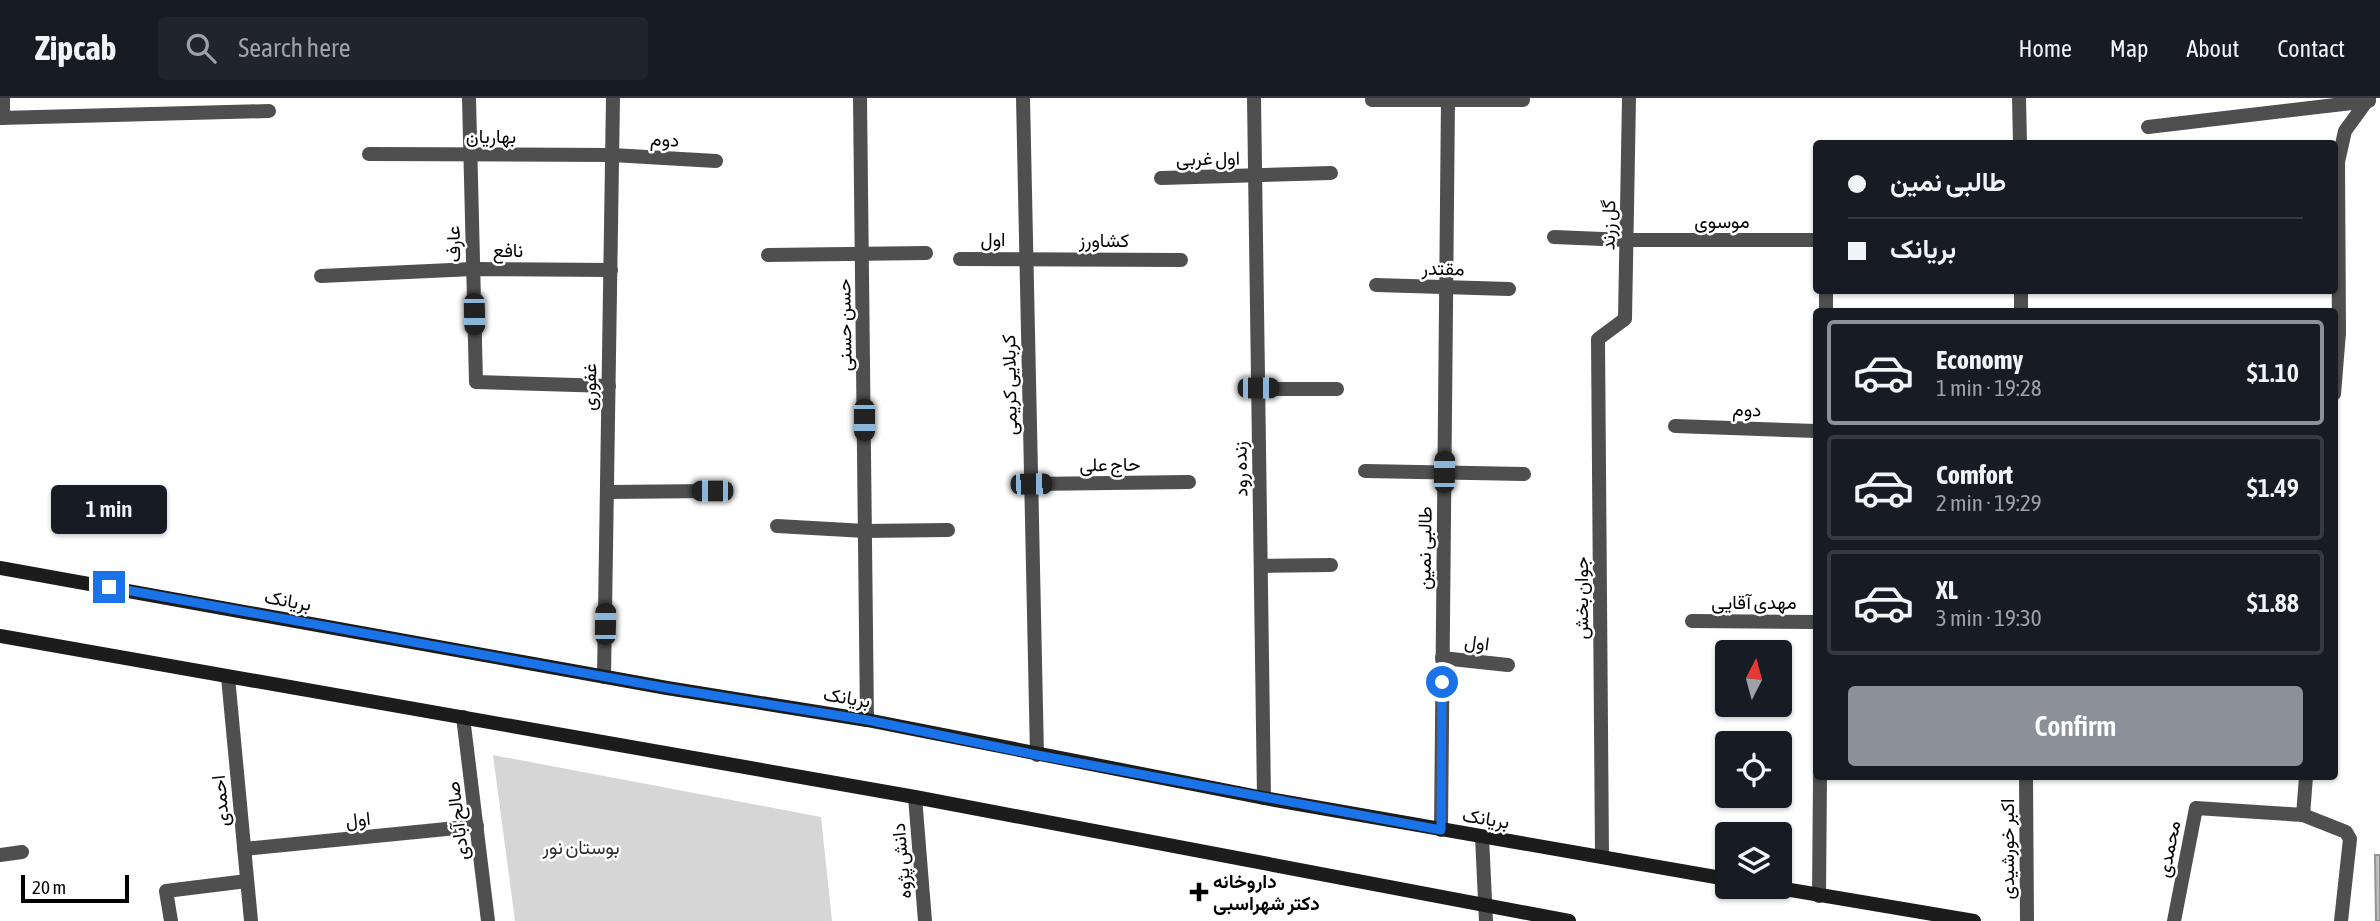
<!DOCTYPE html>
<html lang="en">
<head>
<meta charset="utf-8">
<style>
	body { margin:0; font-family:"Asap Condensed",Vazirmatn,sans-serif; background:#20242c; color:#f1f3f6; height:100vh; display:flex; flex-direction:column; font-size:26px; white-space:nowrap }
	* { box-sizing:border-box; margin:0 }
	p { font-size:23px; color:#9ea1a6 }
	.icon { flex:none; width:38px; height:38px; fill:none; stroke:currentColor; stroke-width:2; stroke-linecap:round; stroke-linejoin:round }
	.map { position:relative; flex:1; overflow:hidden }
	.details { position:absolute; left:1813px; top:210px; width:525px; height:472px; display:flex; flex-direction:column; background:#171b24; border-radius:7px; box-shadow:0 2px 5px #0004 }
	.details>* { flex:none }
	.banner { position:absolute; left:1813px; top:42px; width:525px; height:154px; border-radius:7px; box-shadow:0 2px 5px #0004; display:grid; align-content:center; height:154px; padding:0 35px; background:#171b24 }
	.needle { width:46px; rotate:6deg }
	.buttons { position:absolute; left:1715px; top:542px; display:grid; gap:14px }
	.buttons a { display:grid; place-items:center; width:77px; height:77px; border-radius:7px; background:#171b24; box-shadow:0 2px 5px #0004; font-size:35px }
	.scale { position:absolute; left:21px; bottom:18px; width:108px; box-sizing:border-box; padding-left:7px; border:4px solid #000; border-top:0; font-size:19px; line-height:24px; white-space:nowrap; color:#000; -webkit-text-stroke:5px #fff; paint-order:stroke }
	.end { position:absolute; width:32px; height:32px; margin:-16px; border:9px solid #1a73e8; background:#fff; box-shadow:0 0 0 4px #fff }
	.from { border-radius:50% }
	.bubble { position:absolute; height:49px; border-radius:7px; background:#171b24; box-shadow:0 2px 5px #0004; font-size:23px; font-weight:600; line-height:49px; text-align:center }
	.car { position:absolute; width:21px; height:42px; margin:-21px -10px; border-radius:9px; box-shadow:0 0 5px 2px #0007; background:linear-gradient(#222 24%,#8ab4d8 0 40%,#222 0 76%,#8ab4d8 0 86%,#222 0) }
	.banner b { display:flex; align-items:center; gap:24px; height:66px; font-size:26px }
	.banner b+b { border-top:2px solid #363941 }
	.banner i { width:18px; height:18px; background:#f1f3f6 }
	ul { padding:12px 0 0; list-style:none }
	li { display:flex; align-items:center; gap:21px; height:105px; margin:0 14px 10px; padding:0 21px; border:4px solid #363941; border-radius:7px }
	li div { flex:1 }
	li b { display:block; font-size:26px }
	li em { font-style:normal; font-weight:600 }
	li.current { border-color:#8c9099 }
	li>.icon { width:63px; height:63px; stroke-width:1.5 }
	.primary-button { display:flex; gap:14px; margin-top:auto; padding:14px 35px }
	.primary-button a { flex:1; height:80px; border-radius:7px; background:#8c9099; color:#fff; font-size:28px; font-weight:600; line-height:80px; text-align:center }
	header { display:flex; align-items:center; gap:42px; box-sizing:border-box; height:98px; padding:0 35px; background:#171b24; border-bottom:2px solid #363941 }
	header strong { font-size:33px }
	nav { display:flex; gap:38px; margin-inline-start:auto; font-size:24px }
	.search { width:490px; height:63px; background:#20242c; display:flex; align-items:center; gap:18px; box-sizing:border-box; padding:0 24px; border-radius:7px; color:#9ea1a6; font-size:26px }
	.map>svg:first-child { display:block }
	.green { fill:#d6d6d6 }
	.building { fill:#bfbfbf; stroke:#939393; stroke-width:2 }
	.lines { fill:none; stroke-linecap:round; stroke-linejoin:round }
	.service { stroke:#4f4f4f; stroke-width:14 }
	.minor { stroke:#4f4f4f; stroke-width:14 }
	.secondary { stroke:#1c1c1c; stroke-width:14 }
	.route { stroke:#1a73e8; stroke-width:9 }
	.poi-dot { fill:#000; stroke:#fff; stroke-width:2.5 }
	.labels { text-anchor:middle; stroke-width:5; stroke-linejoin:round; paint-order:stroke }
	.street-label { font-size:19px; fill:#000; stroke:#fff }
	.park-label { font-size:19px; fill:#2d2d2d; stroke:#fff }
	.poi-label { font-size:19px; font-weight:bold; fill:#000; stroke:#fff; text-anchor:start }
</style>
</head>
<body>
<header>
<strong>Zipcab</strong>
<div class="search"><svg class="icon" aria-label="search" viewBox="0 0 24 24"><circle cx="10" cy="10" r="6"/><path d="M15 15l6 6"/></svg>Search here</div>
<nav><a>Home</a><a>Map</a><a>About</a><a>Contact</a></nav>
</header>
<div class="map">
<svg width="2380" height="823" viewBox="0 0 2380 823">
	<rect width="100%" height="100%" fill="#fff"/>
	<path class="green" d="M 493,657 L 821,719 L 832,823 L 515,823 Z"/>
	<path class="building" d="M 2375,757 L 2380,757 L 2380,823 L 2376,823 Z"/>
	<g class="lines">
		<g class="service">
			<path d="M 1372,2 L 1523,2"/>
			<path d="M 2148,29 L 2369,3"/>
			<path d="M 612,57 L 716,63"/>
			<path d="M 1161,80 L 1331,75"/>
			<path d="M 1554,139 L 1627,142"/>
			<path d="M 768,157 L 926,155"/>
			<path d="M 1376,187 L 1509,191"/>
			<path d="M 1258,291 L 1337,291"/>
			<path d="M 1675,328 L 1816,333"/>
			<path d="M 1365,373 L 1524,376"/>
			<path d="M 607,394 L 712,393"/>
			<path d="M 777,428 L 865,433 L 948,432"/>
			<path d="M 1261,468 L 1331,467"/>
			<path d="M 1692,523 L 1816,524"/>
			<path d="M 1442,560 L 1508,567"/>
		</g>
		<g class="minor">
			<path d="M 3,0 L 3,20"/>
			<path d="M 469,0 L 476,284 L 609,288"/>
			<path d="M 860,0 L 867,622"/>
			<path d="M 1023,0 L 1037,657"/>
			<path d="M 1254,0 L 1264,700"/>
			<path d="M 2019,0 L 2020,46"/>
			<path d="M 0,20 L 269,13"/>
			<path d="M 369,56 L 612,57"/>
			<path d="M 1627,142 L 1816,142"/>
			<path d="M 960,161 L 1181,162"/>
			<path d="M 321,178 L 473,171 L 611,172"/>
			<path d="M 2021,192 L 2021,214"/>
			<path d="M 1826,214 L 1826,192"/>
			<path d="M 2334,296 L 2339,235 L 2338,64 L 2345,33 L 2369,0"/>
			<path d="M 1031,386 L 1189,384"/>
			<path d="M 228,579 L 251,823"/>
			<path d="M 604,579 L 613,0"/>
			<path d="M 463,619 L 488,823"/>
			<path d="M 2026,679 L 2027,823"/>
			<path d="M 915,699 L 925,823"/>
			<path d="M 2303,717 L 2306,679"/>
			<path d="M 1441,732 L 1448,0"/>
			<path d="M 1482,739 L 1486,823"/>
			<path d="M 244,751 L 477,728"/>
			<path d="M 0,757 L 22,754"/>
			<path d="M 1602,758 L 1598,241 L 1625,221 L 1629,0"/>
			<path d="M 1819,798 L 1820,679"/>
			<path d="M 171,823 L 166,793 L 247,783"/>
			<path d="M 2174,823 L 2196,710 L 2303,717 L 2346,734 L 2350,741 L 2341,823"/>
		</g>
		<g class="secondary">
			<path d="M 0,470 L 667,590 L 867,622 L 1264,700 L 1727,781"/>
			<path d="M 0,538 L 915,699 L 1569,823"/>
			<path d="M 1773,789 L 1974,823"/>
		</g>
	</g>
	<g class="lines">
		<path class="route" d="M 109,489 L 667,590 L 867,622 L 1037,657 L 1441,732 L 1442,584"/>
	</g>
	<path class="poi-dot" d="M1195.5 783.5h7v7h7v7h-7v7h-7v-7h-7v-7h7z"/>
	<g class="labels">
		<g class="street-label">
			<text x="491" y="45">بهاریان</text>
			<text transform="translate(665 41) rotate(4)" y="7">دوم</text>
			<text transform="translate(1208 60) rotate(-1)" y="7">اول غربی</text>
			<text x="1722" y="130">موسوی</text>
			<text transform="translate(1608 127) rotate(-89)" y="7">گل زرند</text>
			<text x="993" y="148">اول</text>
			<text x="1104" y="149">کشاورز</text>
			<text transform="translate(453 146) rotate(-91)" y="7">عارف</text>
			<text x="508" y="159">نافع</text>
			<text transform="translate(1443 170) rotate(1)" y="7">مقتدر</text>
			<text transform="translate(844 227) rotate(-91)" y="7">حسن حسنی</text>
			<text transform="translate(1009 287) rotate(-91)" y="7">کربلایی کریمی</text>
			<text transform="translate(589 289) rotate(-89)" y="7">غفوری</text>
			<text transform="translate(1747 311) rotate(2)" y="7">دوم</text>
			<text transform="translate(1110 366) rotate(-1)" y="7">حاج علی</text>
			<text transform="translate(1240 371) rotate(-91)" y="7">زنده رود</text>
			<text transform="translate(1424 450) rotate(-89)" y="7">طالبی نمین</text>
			<text transform="translate(1581 500) rotate(-90)" y="7">جوان بخش</text>
			<text transform="translate(288 502) rotate(10)" y="7">بریانک</text>
			<text x="1754" y="511">مهدی آقایی</text>
			<text transform="translate(1477 544) rotate(7)" y="7">اول</text>
			<text transform="translate(847 599) rotate(9)" y="7">بریانک</text>
			<text transform="translate(220 703) rotate(-95)" y="7">احمدی</text>
			<text transform="translate(1486 720) rotate(9)" y="7">بریانک</text>
			<text transform="translate(358 721) rotate(-6)" y="7">اول</text>
			<text transform="translate(457 723) rotate(-97)" y="7">صالح آبادی</text>
			<text transform="translate(2007 751) rotate(-90)" y="7">اکبر خورشیدی</text>
			<text transform="translate(2168 751) rotate(-79)" y="7">محمدی</text>
			<text transform="translate(901 763) rotate(-95)" y="7">دانش پژوه</text>
		</g>
		<g class="park-label">
			<text x="581" y="756">بوستان نور</text>
		</g>
		<g class="poi-label">
			<text x="1213" y="790">داروخانه<tspan x="1213" dy="22">دکتر شهراسبی</tspan></text>
		</g>
	</g>
</svg>
<div class="buttons">
<a><svg class="needle" viewBox="-14 -14 28 28"><path d="M0-13l5 13h-10z" fill="#e53935"/><path d="M0 13l5-13h-10z" fill="#9ea1a6"/></svg></a>
<a><svg class="icon" aria-label="locate" viewBox="0 0 24 24"><circle cx="12" cy="12" r="6"/><path d="M12 2v4M12 18v4M2 12h4M18 12h4"/></svg></a>
<a><svg class="icon" aria-label="layers" viewBox="0 0 24 24"><path d="M12 4l9 5-9 5-9-5zM3 14l9 5 9-5"/></svg></a>
</div>
<div class="scale">20 m</div>
<i class="end from" style="left:1442px;top:584px"></i>
<i class="end" style="left:109px;top:489px"></i>
<div class="bubble" style="left:51px;top:387px;width:116px">1 min</div>
<i class="car" style="left:474px;top:216px;rotate:179deg"></i>
<i class="car" style="left:1258px;top:290px;rotate:90deg"></i>
<i class="car" style="left:864px;top:322px;rotate:180deg"></i>
<i class="car" style="left:1444px;top:374px;rotate:1deg"></i>
<i class="car" style="left:1031px;top:386px;rotate:89deg"></i>
<i class="car" style="left:712px;top:393px;rotate:270deg"></i>
<i class="car" style="left:605px;top:526px;rotate:1deg"></i>
<div class="banner">
<b><i class="from"></i>طالبی نمین</b>
<b><i></i>بریانک</b>
</div>
<section class="details">
<ul>
<li class="current"><svg class="icon" aria-label="car" viewBox="0 0 24 24"><path d="M5 17H2v-5l4-1 3-4h7l3 4 3 1v5h-3M9 17h6M6 11h13"/><circle cx="7" cy="17" r="2"/><circle cx="17" cy="17" r="2"/></svg><div><b>Economy</b><p>1 min · 19:28</p></div><em>$1.10</em></li>
<li><svg class="icon" aria-label="car" viewBox="0 0 24 24"><path d="M5 17H2v-5l4-1 3-4h7l3 4 3 1v5h-3M9 17h6M6 11h13"/><circle cx="7" cy="17" r="2"/><circle cx="17" cy="17" r="2"/></svg><div><b>Comfort</b><p>2 min · 19:29</p></div><em>$1.49</em></li>
<li><svg class="icon" aria-label="car" viewBox="0 0 24 24"><path d="M5 17H2v-5l4-1 3-4h7l3 4 3 1v5h-3M9 17h6M6 11h13"/><circle cx="7" cy="17" r="2"/><circle cx="17" cy="17" r="2"/></svg><div><b>XL</b><p>3 min · 19:30</p></div><em>$1.88</em></li>
</ul>
<div class="primary-button"><a>Confirm</a></div>
</section>
</div>
</body>
</html>
